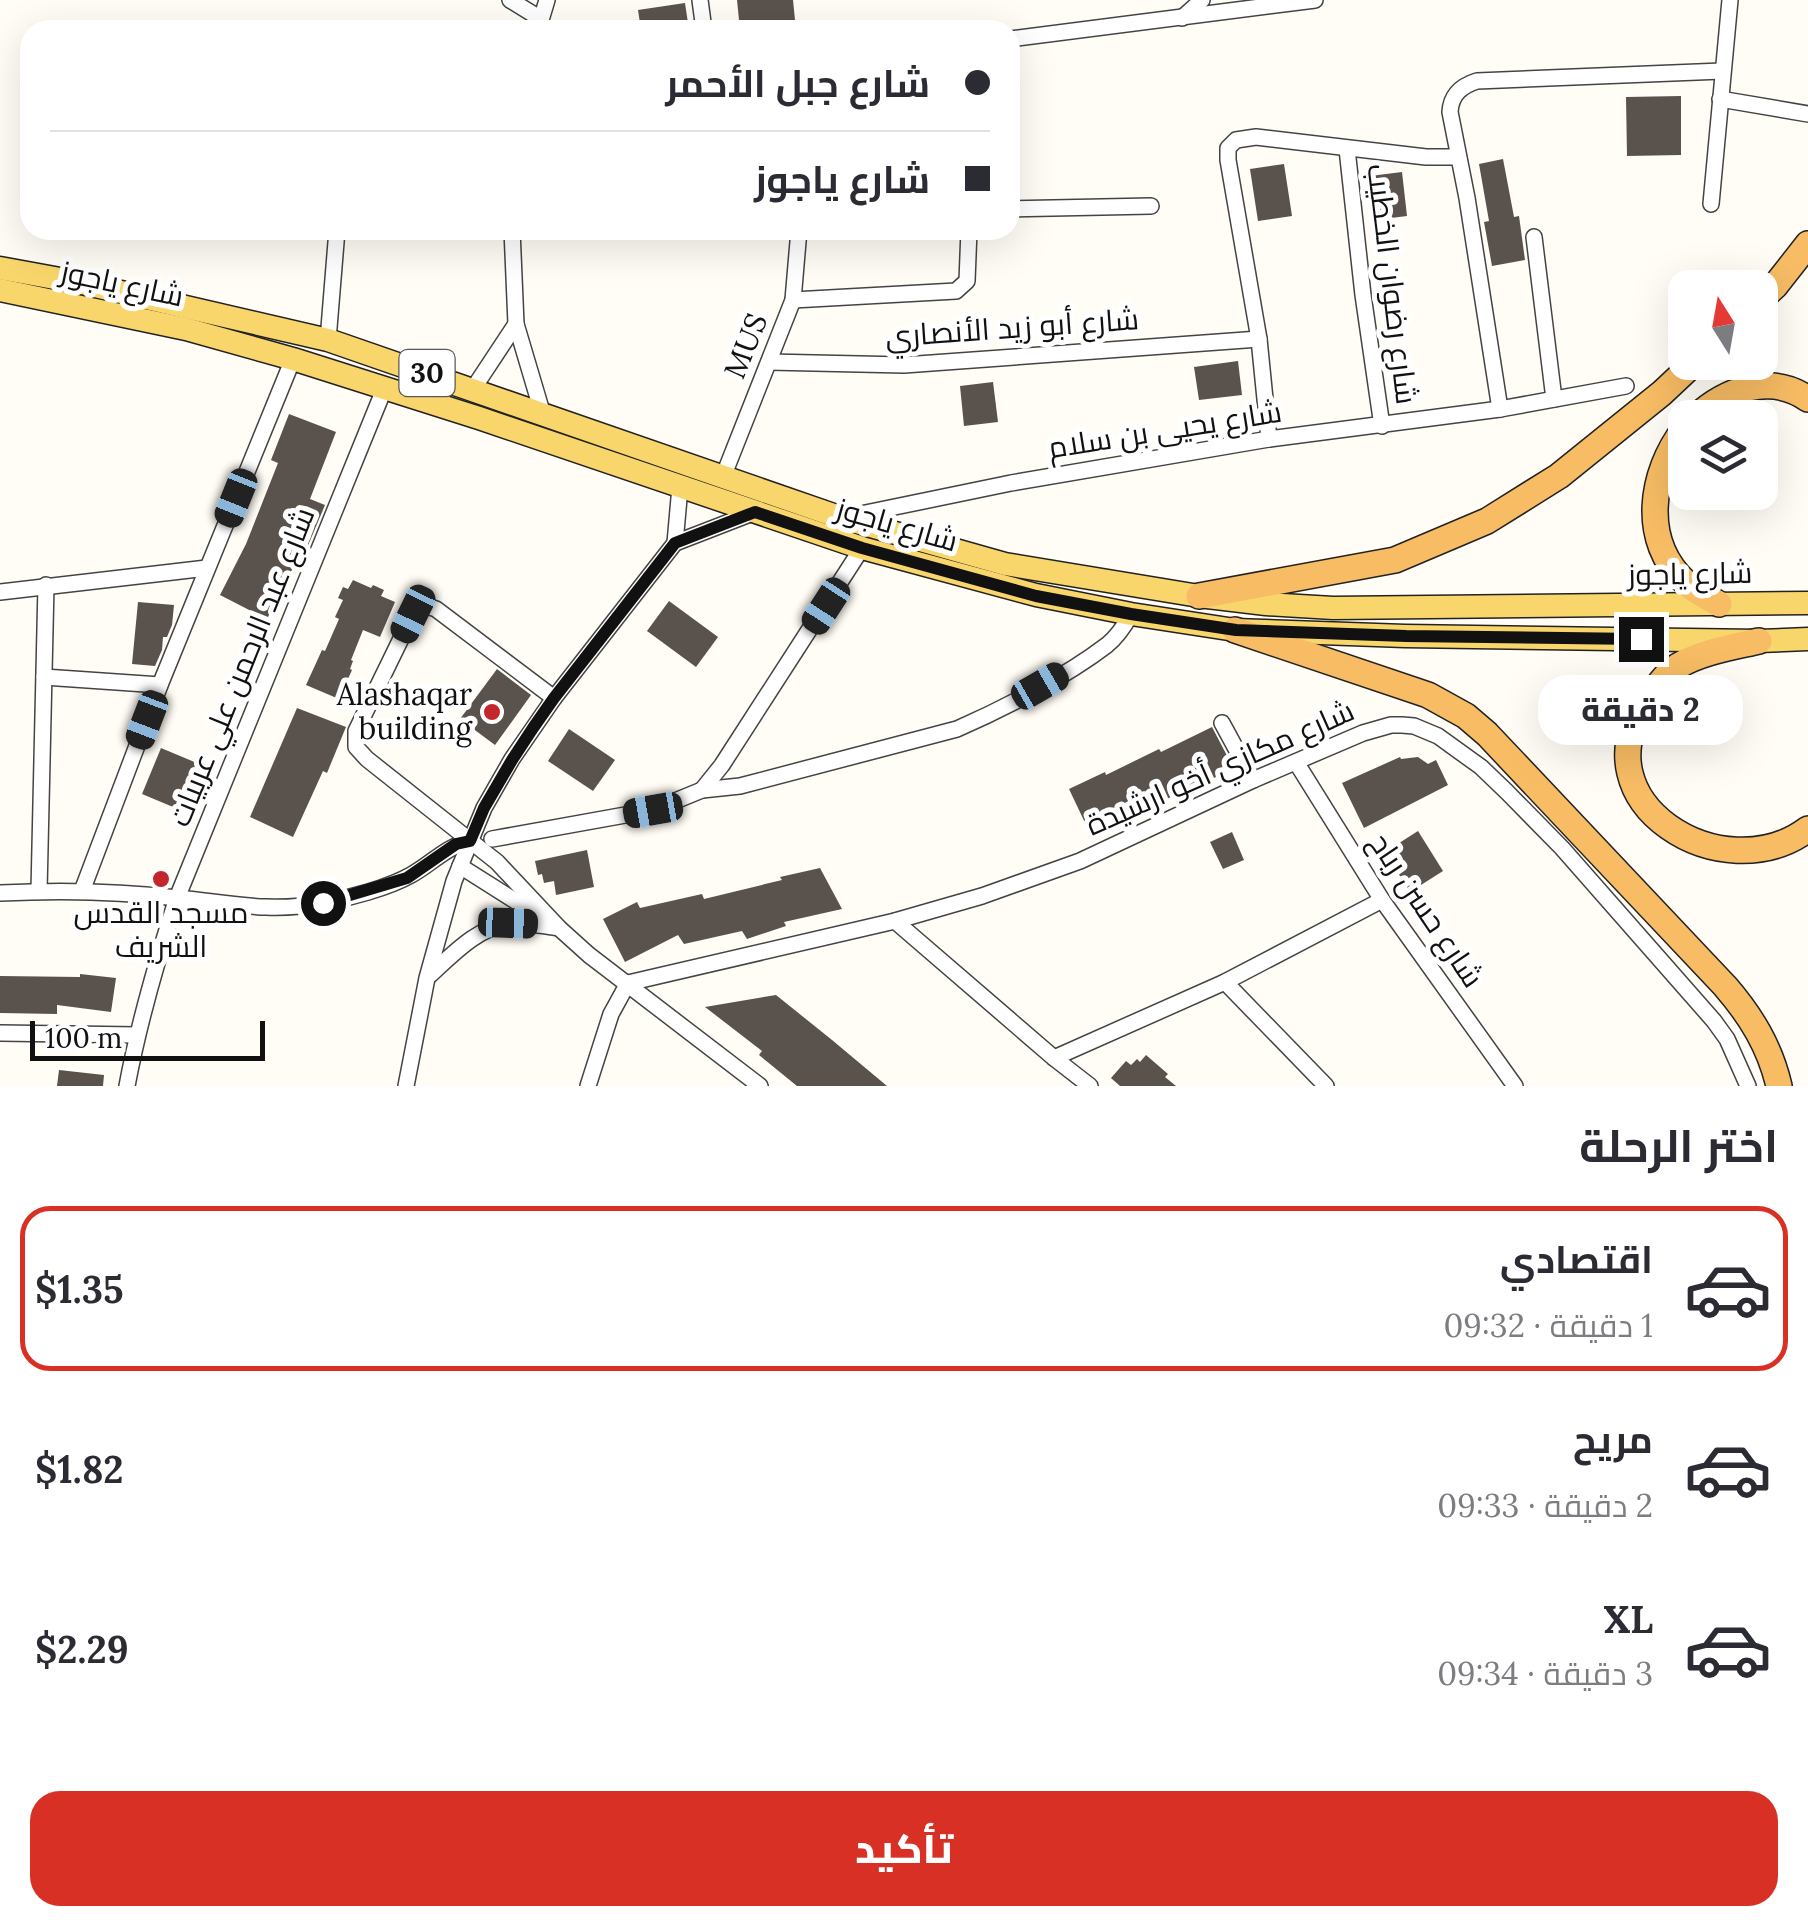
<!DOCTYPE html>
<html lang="ar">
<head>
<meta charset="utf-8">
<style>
	body { margin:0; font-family:Lora,Cairo,serif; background:#f7f7f7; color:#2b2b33; direction:rtl; height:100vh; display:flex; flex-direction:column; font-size:38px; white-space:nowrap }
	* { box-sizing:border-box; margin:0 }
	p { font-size:32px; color:#7c7c81 }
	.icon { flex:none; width:55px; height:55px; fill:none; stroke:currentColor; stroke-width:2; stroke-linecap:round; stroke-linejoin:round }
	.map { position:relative; height:1086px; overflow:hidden; direction:ltr }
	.sheet { display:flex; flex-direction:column; background:#fff; flex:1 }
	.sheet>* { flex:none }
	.top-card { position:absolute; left:20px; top:20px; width:1000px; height:220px; border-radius:30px; box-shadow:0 10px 40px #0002; direction:rtl; display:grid; align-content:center; height:220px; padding:0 30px; background:#fff }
	.needle { width:65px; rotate:349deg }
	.controls { position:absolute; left:1668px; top:270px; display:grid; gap:20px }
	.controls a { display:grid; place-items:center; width:110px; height:110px; border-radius:20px; background:#fff; box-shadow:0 10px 40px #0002; font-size:50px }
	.scale { position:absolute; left:30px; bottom:25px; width:235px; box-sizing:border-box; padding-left:10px; border:5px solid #111; border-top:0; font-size:28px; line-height:35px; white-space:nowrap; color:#111; -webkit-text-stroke:8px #fff; paint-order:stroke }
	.end { position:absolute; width:45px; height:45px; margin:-22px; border:12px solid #111; background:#fff; box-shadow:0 0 0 5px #fff }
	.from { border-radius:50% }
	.bubble { position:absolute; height:70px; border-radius:30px; background:#fff; box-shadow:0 10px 40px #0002; font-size:32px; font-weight:800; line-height:70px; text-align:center; direction:rtl }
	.car { position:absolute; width:30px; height:60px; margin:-30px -15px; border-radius:12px; box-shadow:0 0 8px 2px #0007; background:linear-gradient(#222 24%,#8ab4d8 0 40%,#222 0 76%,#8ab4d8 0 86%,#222 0) }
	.top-card b { display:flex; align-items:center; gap:35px; height:95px; font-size:38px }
	.top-card b+b { border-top:2px solid #e1e1e2 }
	.top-card i { width:25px; height:25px; background:#2b2b33 }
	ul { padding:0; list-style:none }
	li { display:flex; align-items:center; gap:30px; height:165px; margin:0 20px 15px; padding:0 10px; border:5px solid transparent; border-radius:30px }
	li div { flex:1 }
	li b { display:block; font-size:38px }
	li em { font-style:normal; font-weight:800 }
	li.current { border-color:#d93025 }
	li>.icon { width:90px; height:90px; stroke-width:1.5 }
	h2 { padding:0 30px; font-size:45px; line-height:120px }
	.button { display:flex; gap:20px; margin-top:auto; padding:20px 30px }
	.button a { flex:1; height:115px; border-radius:30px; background:#d93025; color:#fff; font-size:40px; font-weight:800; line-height:115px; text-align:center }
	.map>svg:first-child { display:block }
	.building { fill:#5a524d }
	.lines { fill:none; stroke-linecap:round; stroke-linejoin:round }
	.minor-casing { stroke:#444; stroke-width:18 }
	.primary-casing { stroke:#222; stroke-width:25 }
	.trunk-casing { stroke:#222; stroke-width:28 }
	.minor { stroke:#fff; stroke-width:15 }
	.primary { stroke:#f9d66b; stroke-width:22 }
	.trunk { stroke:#f7bc64; stroke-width:25 }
	.route { stroke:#111; stroke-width:12 }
	.poi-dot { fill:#c4262e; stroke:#fff; stroke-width:4 }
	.labels { text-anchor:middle; stroke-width:10; stroke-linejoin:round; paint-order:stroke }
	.shield { fill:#fff; stroke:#585858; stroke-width:2.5 }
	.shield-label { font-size:28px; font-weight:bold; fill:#111 }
	.street-label { font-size:30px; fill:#111; stroke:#fff }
	.poi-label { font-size:30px; fill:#111; stroke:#fff; text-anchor:end }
</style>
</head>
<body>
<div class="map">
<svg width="1808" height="1086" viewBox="0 0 1808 1086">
	<rect width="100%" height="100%" fill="#fffdf5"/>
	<g class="building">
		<path d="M 737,0 L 793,0 L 796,30 L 740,30 Z"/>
		<path d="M 685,3 L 689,30 L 641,30 L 638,10 Z"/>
		<path d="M 1681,96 L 1681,155 L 1627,156 L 1626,97 Z"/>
		<path d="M 1503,159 L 1514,217 L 1519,216 L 1525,260 L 1492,266 L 1484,222 L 1489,221 L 1479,164 Z"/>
		<path d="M 1284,164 L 1292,216 L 1258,221 L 1250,169 Z"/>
		<path d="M 1402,172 L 1407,216 L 1375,220 L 1370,176 Z"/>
		<path d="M 1238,361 L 1242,395 L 1199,400 L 1194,367 Z"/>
		<path d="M 993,382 L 998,422 L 964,426 L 960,386 Z"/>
		<path d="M 289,414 L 336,432 L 310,499 L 325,505 L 304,555 L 300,554 L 267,619 L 220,595 L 246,544 L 278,463 L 271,460 Z"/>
		<path d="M 353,580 L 371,588 L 373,585 L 384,590 L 381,596 L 395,602 L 380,637 L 363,630 L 351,660 L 353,661 L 350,669 L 352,670 L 339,699 L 306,685 L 322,650 L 325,651 L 339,619 L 335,617 L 343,600 L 338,598 L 343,587 L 348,589 Z"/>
		<path d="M 669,601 L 718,637 L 696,667 L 647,631 Z"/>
		<path d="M 138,602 L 174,605 L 172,625 L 167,637 L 163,637 L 162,650 L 155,666 L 132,664 Z"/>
		<path d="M 497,669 L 531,695 L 495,745 L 460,719 Z"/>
		<path d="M 297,708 L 346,727 L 327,773 L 323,771 L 293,837 L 250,817 Z"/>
		<path d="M 1212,727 L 1234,769 L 1144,809 L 1141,803 L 1088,829 L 1069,789 L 1105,772 L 1106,775 L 1159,749 L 1161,752 Z"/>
		<path d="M 569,729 L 615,760 L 593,791 L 548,761 Z"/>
		<path d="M 161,748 L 204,766 L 185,812 L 142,794 Z"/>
		<path d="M 1400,757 L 1401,759 L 1418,757 L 1428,764 L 1436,760 L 1448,785 L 1364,828 L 1342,783 Z"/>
		<path d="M 1418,831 L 1443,871 L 1410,892 L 1385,852 Z"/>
		<path d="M 1232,832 L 1244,860 L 1223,869 L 1210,842 Z"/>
		<path d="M 587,850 L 594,887 L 556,895 L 554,881 L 544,883 L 542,874 L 538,875 L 535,861 Z"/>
		<path d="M 820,868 L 842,909 L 784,922 L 786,926 L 747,939 L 742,931 L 684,944 L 678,935 L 625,962 L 603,919 L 637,902 L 640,908 L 702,894 L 704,899 L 782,880 L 780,877 Z"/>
		<path d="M 80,974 L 116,978 L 111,1012 L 57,1005 L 57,1014 L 0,1013 L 0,976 L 80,977 Z"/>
		<path d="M 776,995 L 832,1040 L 887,1086 L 797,1086 L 759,1055 L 762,1051 L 705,1007 Z"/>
		<path d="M 1146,1055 L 1168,1074 L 1165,1077 L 1176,1086 L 1120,1086 L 1111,1078 L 1126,1061 L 1131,1065 L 1137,1059 L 1140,1062 Z"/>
		<path d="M 59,1070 L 104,1075 L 103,1086 L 57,1086 Z"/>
	</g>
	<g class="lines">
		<defs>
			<g id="minor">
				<path d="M 510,0 L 541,19"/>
				<path d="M 700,0 L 704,30"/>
				<path d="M 1182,18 L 1202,0"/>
				<path d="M 538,30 L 547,0"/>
				<path d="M 1010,39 L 1315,0"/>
				<path d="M 1720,99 L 1808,114"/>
				<path d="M 1347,149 L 1363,295 L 1382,426"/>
				<path d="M 1711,204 L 1730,0"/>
				<path d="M 1010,209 L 1151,206"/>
				<path d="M 512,230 L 516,324 L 543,415"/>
				<path d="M 1534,237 L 1554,399"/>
				<path d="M 793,300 L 956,291 L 967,281 L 969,230"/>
				<path d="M 328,340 L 337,230"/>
				<path d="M 769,362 L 904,365 L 1259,339"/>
				<path d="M 473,389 L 516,324"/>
				<path d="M 1500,409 L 1467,198 L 1450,112 C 1451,95 1461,86 1477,81 L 1722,71"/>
				<path d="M 1269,439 L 1259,339 L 1228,160 L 1228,148 L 1236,140 L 1256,137 L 1426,157 L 1458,157"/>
				<path d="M 723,477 L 793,300 L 799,230"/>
				<path d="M 846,517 L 1011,483 L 1269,439 L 1500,409 L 1626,386"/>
				<path d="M 675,543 L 680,487"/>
				<path d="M 0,592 L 207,568"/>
				<path d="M 44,677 L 160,685"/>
				<path d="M 554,698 L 436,609 C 427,605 420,606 413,614 L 356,731 L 356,747 L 367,759 L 497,862 L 559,928 L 589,955 L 760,1086"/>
				<path d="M 1222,723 L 1253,780"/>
				<path d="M 1296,762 L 1382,900 L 1515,1086"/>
				<path d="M 702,790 L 722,765 L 862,548"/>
				<path d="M 492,839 L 653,810 L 702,790 L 740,786 L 957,729 C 1005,708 1065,677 1107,645 C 1117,637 1125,625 1131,614"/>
				<path d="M 460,866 L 539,916"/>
				<path d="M 39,891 L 46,585"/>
				<path d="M 82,891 L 160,685 L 293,359"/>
				<path d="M 0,893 C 59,890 118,891 177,898 C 230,903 269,913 323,903 C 349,898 388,888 411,875 C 431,864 447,846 470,841"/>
				<path d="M 895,921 L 1054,1058 L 1090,1086"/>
				<path d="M 430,975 C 453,954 479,926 511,923 C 527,922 543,926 559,928"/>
				<path d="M 1225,982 L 1326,1086"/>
				<path d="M 628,983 L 895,921 L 982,896 L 1080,861 L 1253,780 L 1363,733 L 1391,725 L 1402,725 L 1414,726 L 1438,736 L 1481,767 L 1507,792 L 1562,848 L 1714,1021 L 1727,1039 L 1748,1086"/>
				<path d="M 0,1033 L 137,1035"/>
				<path d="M 1054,1058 L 1225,982 L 1382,900"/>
				<path d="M 127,1086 C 139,1021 157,960 177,898 L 385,387"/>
				<path d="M 406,1086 L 427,978 L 454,881 L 484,808 L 512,759 L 554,698 L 675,543 L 755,512"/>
				<path d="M 588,1086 L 611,1014 L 628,983"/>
			</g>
			<g id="primary">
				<path d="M 0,268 L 82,283 L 328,340 L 842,518 L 1005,564 L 1199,596 L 1266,604 L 1333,608 L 1808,603"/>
				<path d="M 0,290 L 186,329 L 293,359 L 479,418 L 862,548 L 1036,595 L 1131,614 L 1235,630 L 1405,636 L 1759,641 L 1808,639"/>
			</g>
			<g id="trunk">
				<path d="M 1760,300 L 1775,286 L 1808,244"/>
				<path d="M 1695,418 C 1726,389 1771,373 1808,399"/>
				<path d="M 1685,428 C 1650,473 1640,541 1686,583 C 1695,592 1708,597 1719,604"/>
				<path d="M 1199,596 L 1395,560 L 1487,521 L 1559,476 L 1662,393 L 1695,362"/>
				<path d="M 1235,630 L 1428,695 L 1466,716 L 1487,734 L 1725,986 C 1751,1016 1770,1047 1779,1086"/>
				<path d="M 1759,641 C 1733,647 1701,652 1678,666 C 1665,674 1656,688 1647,701 C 1575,802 1723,893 1808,829"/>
			</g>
		</defs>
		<use href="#minor" class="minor-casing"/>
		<use href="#primary" class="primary-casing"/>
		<use href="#trunk" class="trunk-casing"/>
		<use href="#minor" class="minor"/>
		<use href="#primary" class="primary"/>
		<use href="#trunk" class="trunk"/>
	</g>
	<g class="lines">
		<path class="route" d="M 323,903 L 407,878 L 456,844 L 470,841 L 484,808 L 512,760 L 533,728 L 554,698 L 675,543 L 755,512 L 862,548 L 1036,596 L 1131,614 L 1236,630 L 1406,636 L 1641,639"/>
	</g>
	<g class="poi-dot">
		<circle cx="492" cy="712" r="10"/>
		<circle cx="161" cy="879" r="10"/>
	</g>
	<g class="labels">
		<rect class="shield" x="399.5" y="350" width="55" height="46" rx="8"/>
		<g class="shield-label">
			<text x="427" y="383">30</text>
		</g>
		<g class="street-label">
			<text transform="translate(122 284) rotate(12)" y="10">شارع ياجوز</text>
			<text transform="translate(1392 284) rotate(83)" y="10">شارع رضوان الخطيب</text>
			<text transform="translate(1012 328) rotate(-4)" y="10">شارع أبو زيد الأنصاري</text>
			<text transform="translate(746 346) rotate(-68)" y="10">MUS</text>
			<text transform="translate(1165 430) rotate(-9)" y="10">شارع يحيى بن سلام</text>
			<text transform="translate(897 525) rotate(16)" y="10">شارع ياجوز</text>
			<text transform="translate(1690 574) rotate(-1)" y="10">شارع ياجوز</text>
			<text transform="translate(242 667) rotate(-68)" y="10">شارع عبد الرحمن علي عربيات</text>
			<text transform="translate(1220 768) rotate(-24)" y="10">شارع مكازي أخو ارشيدة</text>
			<text transform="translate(1426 910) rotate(56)" y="10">شارع حسن رباح</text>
		</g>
		<g class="poi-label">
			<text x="472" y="705">Alashaqar<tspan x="472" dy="34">building</tspan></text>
			<text x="161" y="923" text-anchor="middle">مسجد القدس<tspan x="161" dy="34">الشريف</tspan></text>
		</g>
	</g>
</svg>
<div class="controls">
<a><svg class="needle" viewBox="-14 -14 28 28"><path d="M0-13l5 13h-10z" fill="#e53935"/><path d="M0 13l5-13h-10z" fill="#7c7c81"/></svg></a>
<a><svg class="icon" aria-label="layers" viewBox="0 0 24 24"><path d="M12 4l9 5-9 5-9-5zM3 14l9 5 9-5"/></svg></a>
</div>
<div class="scale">100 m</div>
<i class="end from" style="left:323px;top:903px"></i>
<i class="end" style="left:1641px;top:639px"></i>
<div class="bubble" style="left:1538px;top:675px;width:205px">2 دقيقة</div>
<i class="car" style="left:236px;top:498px;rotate:202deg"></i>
<i class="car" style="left:826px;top:606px;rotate:213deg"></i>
<i class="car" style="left:413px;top:614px;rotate:206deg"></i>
<i class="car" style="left:1040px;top:686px;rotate:60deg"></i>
<i class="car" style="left:147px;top:720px;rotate:201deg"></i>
<i class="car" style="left:653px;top:810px;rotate:260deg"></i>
<i class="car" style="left:508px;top:923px;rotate:92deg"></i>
<div class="top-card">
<b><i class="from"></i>شارع جبل الأحمر</b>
<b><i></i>شارع ياجوز</b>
</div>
</div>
<section class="sheet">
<h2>اختر الرحلة</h2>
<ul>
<li class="current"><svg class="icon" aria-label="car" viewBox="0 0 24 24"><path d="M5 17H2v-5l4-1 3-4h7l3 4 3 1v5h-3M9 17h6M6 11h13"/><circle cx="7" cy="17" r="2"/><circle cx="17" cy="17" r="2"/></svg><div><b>اقتصادي</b><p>1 دقيقة · 09:32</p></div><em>$1.35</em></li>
<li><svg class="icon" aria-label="car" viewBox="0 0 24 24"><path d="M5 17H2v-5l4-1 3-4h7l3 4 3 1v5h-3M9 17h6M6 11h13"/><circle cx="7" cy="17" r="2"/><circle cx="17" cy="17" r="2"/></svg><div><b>مريح</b><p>2 دقيقة · 09:33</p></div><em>$1.82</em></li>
<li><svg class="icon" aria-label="car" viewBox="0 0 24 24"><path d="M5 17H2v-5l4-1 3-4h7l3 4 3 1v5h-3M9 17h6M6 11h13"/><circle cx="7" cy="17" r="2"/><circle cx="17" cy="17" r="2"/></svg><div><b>XL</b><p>3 دقيقة · 09:34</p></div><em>$2.29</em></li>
</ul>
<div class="button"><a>تأكيد</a></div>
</section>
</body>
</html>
